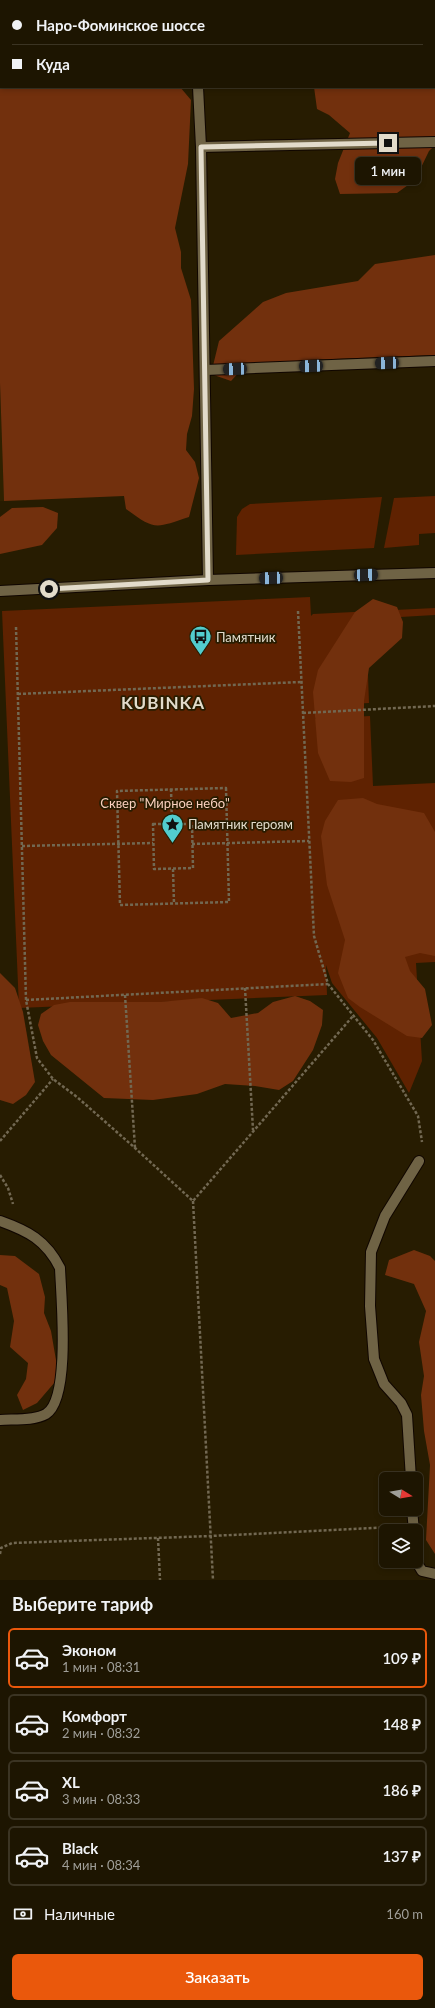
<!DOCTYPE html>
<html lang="ru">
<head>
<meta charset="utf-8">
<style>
	body { margin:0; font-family:Lato,sans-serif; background:#2a2210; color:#f1f3f6; height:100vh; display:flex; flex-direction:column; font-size:15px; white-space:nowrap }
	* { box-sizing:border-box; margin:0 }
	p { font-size:13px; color:#a09f99 }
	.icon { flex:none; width:22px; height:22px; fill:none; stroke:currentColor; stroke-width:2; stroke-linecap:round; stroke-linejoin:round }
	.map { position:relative; height:1580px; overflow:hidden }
	.details { display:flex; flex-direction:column; background:#1d1501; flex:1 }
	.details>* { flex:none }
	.guide { position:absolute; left:0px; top:0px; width:435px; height:88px; box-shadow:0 2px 6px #0003,0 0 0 1px #3b3423; display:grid; align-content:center; height:88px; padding:0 12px; background:#1d1501 }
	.needle { width:26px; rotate:101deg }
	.buttons { position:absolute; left:379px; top:1472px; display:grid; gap:8px }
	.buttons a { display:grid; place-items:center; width:44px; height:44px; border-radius:6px; background:#1d1501; box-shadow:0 2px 6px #0003,0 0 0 1px #3b3423; font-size:20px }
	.end { position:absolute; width:18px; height:18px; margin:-9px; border:5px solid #e2dbcb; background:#111; box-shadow:0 0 0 2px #111 }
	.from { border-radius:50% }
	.bubble { position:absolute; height:28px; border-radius:6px; background:#1d1501; box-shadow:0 2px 6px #0003,0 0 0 1px #3b3423; font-size:13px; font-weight:600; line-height:28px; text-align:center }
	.car { position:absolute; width:12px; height:24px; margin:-12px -6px; border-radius:5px; box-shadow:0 0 3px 1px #0007; background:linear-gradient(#222 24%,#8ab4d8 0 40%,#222 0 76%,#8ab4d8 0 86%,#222 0) }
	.guide b { display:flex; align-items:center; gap:14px; height:38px; font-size:15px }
	.guide b+b { border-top:1px solid #3b3423 }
	.guide i { width:10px; height:10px; background:#f1f3f6 }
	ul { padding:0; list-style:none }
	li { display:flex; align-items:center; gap:12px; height:60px; margin:0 8px 6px; padding:0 4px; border:2px solid #3b3423; border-radius:6px }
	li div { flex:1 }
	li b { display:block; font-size:15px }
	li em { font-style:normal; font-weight:600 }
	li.current { border-color:#ea580c }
	li>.icon { width:36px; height:36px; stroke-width:1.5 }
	h2 { padding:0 12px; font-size:18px; line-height:48px }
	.pay { display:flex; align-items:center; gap:10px; height:44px; padding:0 12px; font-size:15px }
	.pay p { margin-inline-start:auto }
	.cta { display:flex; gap:8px; margin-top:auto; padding:8px 12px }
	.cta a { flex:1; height:46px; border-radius:6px; background:#ea580c; color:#fff; font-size:16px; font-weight:600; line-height:46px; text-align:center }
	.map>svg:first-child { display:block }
	.built { fill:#2f2100 }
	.green { fill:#5f2201 }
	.forest { fill:#72300d }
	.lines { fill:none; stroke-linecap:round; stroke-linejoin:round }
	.service-casing { stroke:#100600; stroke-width:12 }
	.tertiary-casing { stroke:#100600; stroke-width:12 }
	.path { stroke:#726852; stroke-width:2.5; stroke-dasharray:3 2; stroke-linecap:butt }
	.service { stroke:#6f6345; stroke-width:10 }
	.tertiary { stroke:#6f6345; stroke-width:10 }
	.route { stroke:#e2dbcb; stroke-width:5 }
	.labels { text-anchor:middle; stroke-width:3.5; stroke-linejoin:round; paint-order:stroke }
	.poi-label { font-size:13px; fill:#e2dbcb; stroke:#271c01; text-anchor:start }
	.park-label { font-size:13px; fill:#fad0be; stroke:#271c01 }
	.district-label { font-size:17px; font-weight:bold; letter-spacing:1px; fill:#e2dbcb; stroke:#271c01 }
</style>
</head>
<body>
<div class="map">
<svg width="435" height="1580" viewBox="0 0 435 1580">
	<rect width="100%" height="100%" fill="#271c01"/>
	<path class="built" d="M 0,383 L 4,501 L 0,501 Z"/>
	<g class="green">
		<path d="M 435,496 L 435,533 L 419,534 L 419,545 L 384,548 L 394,498 Z"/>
		<path d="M 382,497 L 374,548 L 236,555 L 237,517 L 242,509 L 250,504 Z"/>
		<path d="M 310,597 L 311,616 L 313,614 L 435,608 L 435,615 L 366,619 L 369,703 L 315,706 L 315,719 L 370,716 L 373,786 L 435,783 L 435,962 L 416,963 L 422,1061 L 409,1093 L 377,1038 L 332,983 L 326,965 L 327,995 L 19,1008 L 2,611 Z"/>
	</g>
	<g class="forest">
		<path d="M 0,0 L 182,1 L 1,1 L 1,87 L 180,87 L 191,100 L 188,164 L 175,228 L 181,252 L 181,268 L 191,300 L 194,389 L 192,416 L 187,434 L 186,450 L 195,462 L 199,478 L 189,517 C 155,528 156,531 126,509 L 124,496 L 4,501 L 0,383 Z"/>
		<path d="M 310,0 L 435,0 L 435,145 L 429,151 L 415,180 L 397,193 L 340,194 L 335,179 L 338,163 L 350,133 L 329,115 L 317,109 L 314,87 L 434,87 L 434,1 Z"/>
		<path d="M 435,255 L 435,355 L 308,360 L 244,367 L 231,381 L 211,374 L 219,341 L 263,302 L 286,293 L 358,281 L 375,264 Z"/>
		<path d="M 43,507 L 58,513 L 57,528 L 42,545 L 0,554 L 0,517 L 12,508 Z"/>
		<path d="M 373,599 L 397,607 L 403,622 L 402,638 L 369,668 L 364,701 L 364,778 L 351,782 L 330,781 L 318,753 L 313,692 L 318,670 L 355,612 Z"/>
		<path d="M 363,798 L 377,804 L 424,813 L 435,832 L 435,956 L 420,953 L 405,957 L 410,971 L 425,989 L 432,1025 L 422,1038 L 407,1036 L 360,1007 L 348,998 L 338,973 L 345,940 L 327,885 L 321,836 L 325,821 L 338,800 Z"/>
		<path d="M 0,973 L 15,988 L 23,1012 L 35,1082 L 26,1095 L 13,1104 L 0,1100 Z"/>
		<path d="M 295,996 L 310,1001 L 323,1010 L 322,1025 L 313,1050 L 293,1081 L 279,1090 L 255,1086 L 225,1084 L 197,1094 L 153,1100 L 104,1098 L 51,1055 L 43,1041 L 38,1025 L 41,1014 L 54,1005 L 70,1002 L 160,1002 L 202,998 L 218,1003 L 231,1018 L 258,1013 L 273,1002 Z"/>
		<path d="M 414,1250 L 430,1256 L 435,1261 L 435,1554 L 426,1540 L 430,1465 L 424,1431 L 421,1395 L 424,1376 L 419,1342 L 426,1311 L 414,1284 L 385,1275 L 389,1260 Z"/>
		<path d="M 0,1255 L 15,1256 L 39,1274 L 45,1297 L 44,1313 L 51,1331 L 57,1366 L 55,1382 L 37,1403 L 23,1410 L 17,1395 L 26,1379 L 28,1363 L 10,1347 L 14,1321 L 7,1288 L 0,1285 Z"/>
	</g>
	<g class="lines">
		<defs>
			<g id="service">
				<path d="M 193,0 L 193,1"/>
				<path d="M 198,87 L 201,147"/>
				<path d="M 205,370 L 435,361"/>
				<path d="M 208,580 L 201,147 L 435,142"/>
				<path d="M 0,1221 C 28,1231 46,1240 60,1268 C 61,1296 71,1399 46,1414 C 34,1421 13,1419 0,1420"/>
				<path d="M 411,1479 L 407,1415 L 401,1403 L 384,1384 L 374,1359 L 370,1306 L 371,1252 L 385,1216 L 419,1161"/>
				<path d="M 412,1509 L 414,1531"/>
				<path d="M 416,1561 L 422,1571 L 435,1574"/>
			</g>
			<path id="tertiary" d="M 0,591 L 208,580 L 435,573"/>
		</defs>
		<use href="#service" class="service-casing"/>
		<use href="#tertiary" class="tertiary-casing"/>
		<g class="path">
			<path d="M 298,611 L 314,936 L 328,984 L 373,1040 L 418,1116 L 422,1142"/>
			<path d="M 16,627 L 26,1000 L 37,1058 L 53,1079 L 77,1097 L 135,1148 L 193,1201 L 353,1016"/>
			<path d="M 18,694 L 301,682"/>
			<path d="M 303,713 L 435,706"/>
			<path d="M 226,788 L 229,902 L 120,905 L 117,791 Z"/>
			<path d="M 171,789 L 172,824"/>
			<path d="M 153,824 L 192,824 L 193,868 L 154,869 Z"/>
			<path d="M 192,844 L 309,841"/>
			<path d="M 22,846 L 153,843"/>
			<path d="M 173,869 L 174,904"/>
			<path d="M 245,988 L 253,1130"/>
			<path d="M 125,995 L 135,1148"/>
			<path d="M 26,1000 L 328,984"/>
			<path d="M 0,1141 L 53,1079"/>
			<path d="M 0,1175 L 8,1188 L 13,1204"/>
			<path d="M 193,1201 L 213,1580"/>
			<path d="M 158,1538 L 160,1580"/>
			<path d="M 0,1554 L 1,1548 L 12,1543 L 211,1536 L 393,1527"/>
		</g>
		<use href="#service" class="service"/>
		<use href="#tertiary" class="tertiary"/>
	</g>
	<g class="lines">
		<path class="route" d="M 49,589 L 208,580 L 201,147 L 388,143"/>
	</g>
	<defs>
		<symbol id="bus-pin" viewBox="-11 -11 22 30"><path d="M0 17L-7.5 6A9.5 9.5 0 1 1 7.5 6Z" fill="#52cdce" stroke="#271c01"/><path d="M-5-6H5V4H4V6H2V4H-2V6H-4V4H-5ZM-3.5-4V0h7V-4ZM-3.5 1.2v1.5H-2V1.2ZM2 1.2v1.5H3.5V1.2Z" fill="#111"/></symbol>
		<symbol id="sight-pin" viewBox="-11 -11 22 30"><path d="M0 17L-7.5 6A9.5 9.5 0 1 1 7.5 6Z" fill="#52cdce" stroke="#271c01"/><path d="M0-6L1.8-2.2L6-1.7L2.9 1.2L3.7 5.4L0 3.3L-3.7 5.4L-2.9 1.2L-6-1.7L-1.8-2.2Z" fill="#111"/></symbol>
	</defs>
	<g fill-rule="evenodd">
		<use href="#bus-pin" x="188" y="624" width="25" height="34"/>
		<use href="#sight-pin" x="160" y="812" width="25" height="34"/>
	</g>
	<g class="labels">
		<g class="poi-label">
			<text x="216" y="642">Памятник</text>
			<text x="188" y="829">Памятник героям</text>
		</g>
		<g class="park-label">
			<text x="165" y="808">Сквер "Мирное небо"</text>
		</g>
		<g class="district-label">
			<text x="163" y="709">KUBINKA</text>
		</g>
	</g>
</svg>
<div class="buttons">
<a><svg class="needle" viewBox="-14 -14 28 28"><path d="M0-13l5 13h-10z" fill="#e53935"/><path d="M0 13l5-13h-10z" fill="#a09f99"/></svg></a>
<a><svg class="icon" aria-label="layers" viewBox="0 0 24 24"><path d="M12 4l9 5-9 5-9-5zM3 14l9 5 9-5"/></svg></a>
</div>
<i class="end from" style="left:49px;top:589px"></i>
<i class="end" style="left:388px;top:143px"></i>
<div class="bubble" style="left:355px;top:157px;width:66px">1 мин</div>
<i class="car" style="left:387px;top:363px;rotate:268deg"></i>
<i class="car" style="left:311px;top:366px;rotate:268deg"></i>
<i class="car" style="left:235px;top:369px;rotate:268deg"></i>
<i class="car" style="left:366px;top:575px;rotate:88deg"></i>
<i class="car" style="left:271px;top:578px;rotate:268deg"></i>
<div class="guide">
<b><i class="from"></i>Наро-Фоминское шоссе</b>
<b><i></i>Куда</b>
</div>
</div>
<section class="details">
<h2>Выберите тариф</h2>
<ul>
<li class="current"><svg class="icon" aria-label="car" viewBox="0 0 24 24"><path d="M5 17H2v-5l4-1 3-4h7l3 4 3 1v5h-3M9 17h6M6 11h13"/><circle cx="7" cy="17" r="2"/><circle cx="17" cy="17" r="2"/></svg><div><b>Эконом</b><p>1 мин · 08:31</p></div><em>109 ₽</em></li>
<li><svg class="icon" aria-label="car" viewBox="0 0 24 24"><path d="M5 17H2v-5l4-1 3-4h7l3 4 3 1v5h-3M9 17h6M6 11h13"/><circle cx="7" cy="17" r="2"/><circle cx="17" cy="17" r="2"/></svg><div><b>Комфорт</b><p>2 мин · 08:32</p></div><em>148 ₽</em></li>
<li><svg class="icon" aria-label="car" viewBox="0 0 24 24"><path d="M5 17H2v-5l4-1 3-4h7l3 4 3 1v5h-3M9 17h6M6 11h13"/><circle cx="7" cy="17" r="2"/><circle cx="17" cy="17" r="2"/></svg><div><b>XL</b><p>3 мин · 08:33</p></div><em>186 ₽</em></li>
<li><svg class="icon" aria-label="car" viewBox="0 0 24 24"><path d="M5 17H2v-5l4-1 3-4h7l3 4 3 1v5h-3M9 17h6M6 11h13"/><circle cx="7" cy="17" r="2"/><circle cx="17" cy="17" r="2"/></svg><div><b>Black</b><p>4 мин · 08:34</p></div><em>137 ₽</em></li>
</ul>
<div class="pay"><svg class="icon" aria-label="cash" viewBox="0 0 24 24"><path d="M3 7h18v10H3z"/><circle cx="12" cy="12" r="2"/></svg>Наличные<p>160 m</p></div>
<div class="cta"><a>Заказать</a></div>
</section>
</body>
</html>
